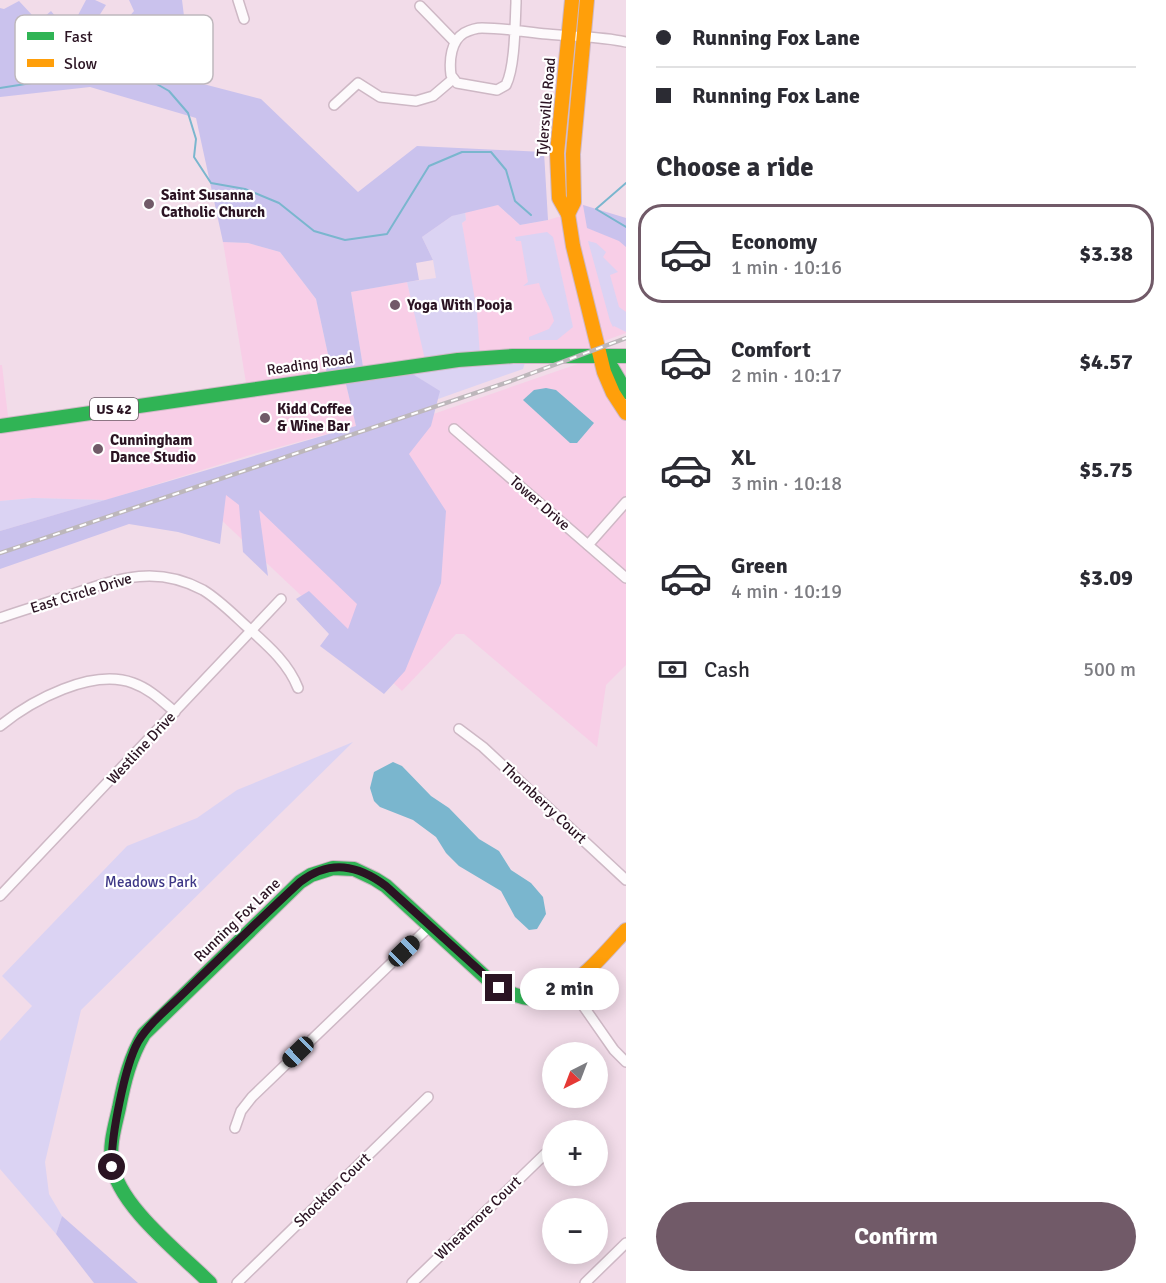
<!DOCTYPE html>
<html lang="en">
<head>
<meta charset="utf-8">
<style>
	body { margin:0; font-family:Signika,sans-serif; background:#f2f2f3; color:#2b2b33; height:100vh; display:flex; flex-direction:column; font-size:22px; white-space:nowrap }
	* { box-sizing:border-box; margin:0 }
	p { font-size:20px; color:#7c7c81 }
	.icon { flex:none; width:33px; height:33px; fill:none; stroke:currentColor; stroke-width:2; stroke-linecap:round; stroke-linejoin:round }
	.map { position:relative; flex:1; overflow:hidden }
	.details { display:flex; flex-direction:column; background:#fff; width:540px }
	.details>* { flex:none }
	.top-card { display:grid; align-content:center; height:132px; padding:0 30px; background:#fff }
	.needle { width:39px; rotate:222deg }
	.fabs { position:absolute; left:542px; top:1042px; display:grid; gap:12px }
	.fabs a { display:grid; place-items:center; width:66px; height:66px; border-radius:50%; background:#fff; box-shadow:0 3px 15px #0003; font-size:30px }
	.end { position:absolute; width:27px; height:27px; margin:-14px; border:8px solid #2b1423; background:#fff; box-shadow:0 0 0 3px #fff }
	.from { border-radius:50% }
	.bubble { position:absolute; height:42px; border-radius:21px; background:#fff; box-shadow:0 3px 15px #0003; font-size:20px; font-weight:700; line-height:42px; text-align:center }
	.car { position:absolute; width:18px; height:36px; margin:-18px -9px; border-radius:8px; box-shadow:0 0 4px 2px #0007; background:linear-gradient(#222 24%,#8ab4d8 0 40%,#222 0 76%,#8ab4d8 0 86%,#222 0) }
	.top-card b { display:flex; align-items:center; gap:21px; height:57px; font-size:22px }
	.top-card b+b { border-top:2px solid #e1e1e2 }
	.top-card i { width:15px; height:15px; background:#2b2b33 }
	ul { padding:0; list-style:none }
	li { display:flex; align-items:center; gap:18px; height:99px; margin:0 12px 9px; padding:0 18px; border:3px solid transparent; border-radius:24px }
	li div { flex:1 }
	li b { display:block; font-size:22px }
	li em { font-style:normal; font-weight:700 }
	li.current { border-color:#715a68 }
	li>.icon { width:54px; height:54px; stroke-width:1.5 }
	h2 { padding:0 30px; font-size:27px; line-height:72px }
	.pay { display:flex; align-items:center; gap:15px; height:66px; padding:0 30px; font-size:22px }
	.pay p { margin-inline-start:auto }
	.primary-button { display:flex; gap:12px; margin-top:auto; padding:12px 30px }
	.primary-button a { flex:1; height:69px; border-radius:36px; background:#715a68; color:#fff; font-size:24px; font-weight:700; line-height:69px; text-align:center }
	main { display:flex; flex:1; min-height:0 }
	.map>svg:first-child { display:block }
	.built { fill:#f8cee7 }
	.green { fill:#dbd3f3 }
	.forest { fill:#cac2ed }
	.water { fill:#7ab6ce }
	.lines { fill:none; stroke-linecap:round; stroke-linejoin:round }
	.stream { stroke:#7ab6ce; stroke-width:2 }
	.street-casing { stroke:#ceb8c5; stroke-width:12 }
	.fast-casing { stroke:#ceb8c5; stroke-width:16 }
	.slow-casing { stroke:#ceb8c5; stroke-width:16 }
	.street { stroke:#fdfafc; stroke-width:9 }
	.fast { stroke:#30b455; stroke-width:14 }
	.slow { stroke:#ff9f0a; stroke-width:14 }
	.rail-casing { stroke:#bdb7bb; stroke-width:4.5 }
	.rail { stroke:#fff; stroke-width:2; stroke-dasharray:7; stroke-linecap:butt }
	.route { stroke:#2b1423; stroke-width:8 }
	.poi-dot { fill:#715a68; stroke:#fff; stroke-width:2 }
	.labels { text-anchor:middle; stroke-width:4.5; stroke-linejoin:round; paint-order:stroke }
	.shield { fill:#fff; stroke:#6b5a65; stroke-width:1.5 }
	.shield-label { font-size:14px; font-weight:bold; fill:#2b1423 }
	.street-label { font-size:15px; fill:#2b1423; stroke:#fff }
	.poi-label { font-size:15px; font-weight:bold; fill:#2b1423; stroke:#fff; text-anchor:start }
	.park-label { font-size:15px; fill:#3d3786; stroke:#fff }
	.key { fill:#fff; stroke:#bfb8bd; stroke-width:1.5 }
	.key-label { font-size:16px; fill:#2b1423 }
</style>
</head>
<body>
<main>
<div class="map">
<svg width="626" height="1283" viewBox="0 0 626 1283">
	<rect width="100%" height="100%" fill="#f2dce9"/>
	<g class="built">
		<path d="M 574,202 L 626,218 L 626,333 L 601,342 L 601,356 L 626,356 L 626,665 L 606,685 L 597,747 L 464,634 L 456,634 L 402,691 L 196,496 L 598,357 L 480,358 L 462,223 L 466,220 L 465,211 L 498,205 L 520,225 L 548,220 L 568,214 Z"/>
		<path d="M 223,242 L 248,243 L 280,252 L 316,299 L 329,359 L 324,378 L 344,376 L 356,426 L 250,455 L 106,500 L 33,498 L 0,501 L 0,365 L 2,365 L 9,425 L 247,389 Z"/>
		<path d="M 407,282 L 427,364 L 364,373 L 351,292 Z"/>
	</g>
	<g class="green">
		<path d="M 465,211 L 466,220 L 462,223 L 477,312 L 480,357 L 527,356 L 523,369 L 438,399 L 439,391 L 403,368 L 426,364 L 407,282 L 436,278 L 433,260 L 422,237 L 452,216 Z"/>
		<path d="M 547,232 L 553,237 L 573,327 L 557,340 L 529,340 L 529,337 L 549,329 L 554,321 C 551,307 542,296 539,283 L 523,286 L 528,282 L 521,241 L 516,241 L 515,237 Z"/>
		<path d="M 588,241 L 596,243 L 606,252 L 603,257 L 618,272 L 610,275 L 619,307 L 626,312 L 626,332 L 614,326 L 613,327 L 610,321 Z"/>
		<path d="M 33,498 L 106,500 L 0,531 L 0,501 Z"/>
		<path d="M 353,742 L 81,1010 L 45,1162 L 49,1194 L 62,1216 L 56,1234 L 0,1169 L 0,1041 L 32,1006 L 2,976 L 127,846 L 197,818 L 237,790 Z"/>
	</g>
	<g class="forest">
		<path d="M 86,0 L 95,0 L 106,5 L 97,19 L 115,33 L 134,11 L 129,0 L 182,0 L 186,32 L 168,42 L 165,74 L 261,99 L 358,192 L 417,146 L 544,152 L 548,220 L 520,225 L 498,205 L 452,216 L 422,237 L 433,260 L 416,263 L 419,280 L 351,292 L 364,373 L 403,368 L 440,391 L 431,426 L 409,454 L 446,511 L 441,583 L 405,671 L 384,694 L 320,646 L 329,634 L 296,599 L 309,591 L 348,629 L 357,604 L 259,510 L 268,576 L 243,552 L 239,505 L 226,495 L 220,544 L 178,532 L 129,524 L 0,569 L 0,531 L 356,426 L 344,376 L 324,379 L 329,359 L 316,299 L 280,252 L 248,243 L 223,242 L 196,118 L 90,87 L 0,97 L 0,8 L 4,9 L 19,1 L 33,16 L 44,17 L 51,11 L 56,17 L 77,17 Z"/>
		<path d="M 583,205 L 626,218 L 626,247 L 619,241 L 587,228 Z"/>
		<path d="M 62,1216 L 138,1283 L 94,1283 L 56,1234 Z"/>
	</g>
	<g class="water">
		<path d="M 546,388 L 556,390 L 594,423 L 577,443 L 570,443 L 523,400 L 534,390 Z"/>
		<path d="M 393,762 L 402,766 L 431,796 L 449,808 L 479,839 L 499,851 L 511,870 L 531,883 L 543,897 L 546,914 L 537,929 L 529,930 L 515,917 L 501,891 L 459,866 L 446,853 L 436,837 L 413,820 L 380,807 L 374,801 L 370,788 L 374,772 Z"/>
	</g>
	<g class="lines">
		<g class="stream">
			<path d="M 0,88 L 95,73 L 136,72 L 169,91 L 188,113 L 196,139 L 194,157 L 211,183 L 245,189 L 279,203 L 314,231 L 345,240 L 387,234 L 429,166 L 462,152 L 491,152 L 506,170 L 515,201 L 531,215"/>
			<path d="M 626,183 L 596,209 L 626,227"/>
		</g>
		<defs>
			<g id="street">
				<path d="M 238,0 L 244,19"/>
				<path d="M 516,0 L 516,3 C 515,25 515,67 506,85 L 497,90 L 457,83 L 451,75 C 449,60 451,41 464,33 C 470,30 476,28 482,28 C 503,28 526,32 547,34 C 573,37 600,36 626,42"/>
				<path d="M 420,6 L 455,42"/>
				<path d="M 334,105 L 358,83 L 380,97 L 416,101 L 433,96 L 453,79"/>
				<path d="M 454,429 L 626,578"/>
				<path d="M 588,545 L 626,502"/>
				<path d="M 0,618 C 23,610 47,603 70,595 C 117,579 155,564 203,590 C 218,599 232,613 245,625 C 266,644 288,662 298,688"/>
				<path d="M 0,726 C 32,700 92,668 133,683 C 150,689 162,701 175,712"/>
				<path d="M 459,729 L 483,747 L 626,880"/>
				<path d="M 0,896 L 281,599"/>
				<path d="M 570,987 L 614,1050 L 626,1062"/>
				<path d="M 235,1128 L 241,1111 L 252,1097 L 430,926"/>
				<path d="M 237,1283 L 428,1097"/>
				<path d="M 412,1283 L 545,1154"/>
				<path d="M 585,1283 L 626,1243"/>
			</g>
			<g id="fast">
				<path d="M 601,356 L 612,368 L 626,392"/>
				<path d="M 0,426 L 458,360 L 513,356 L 626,356"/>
				<path d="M 210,1283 C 181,1254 117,1205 112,1163 C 109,1145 115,1126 119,1108 C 124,1082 130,1057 144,1034 L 300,882 L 311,875 L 333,868 L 354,869 L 375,879 L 386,886 L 494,985 C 514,996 533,1004 555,994"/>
			</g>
			<g id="slow">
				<path d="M 572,0 L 557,153 L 559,198 L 568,214 L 573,246 L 604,372 L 613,393 L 626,413"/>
				<path d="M 568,214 L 574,202 L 573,154 L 587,0"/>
				<path d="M 555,994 C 584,979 604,954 626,930"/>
			</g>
		</defs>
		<use href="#street" class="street-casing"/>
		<use href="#fast" class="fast-casing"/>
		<use href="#slow" class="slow-casing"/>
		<use href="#street" class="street"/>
		<use href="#fast" class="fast"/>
		<use href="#slow" class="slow"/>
		<defs>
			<path id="rail" d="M 0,553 L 511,381 L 626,338"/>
		</defs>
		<use href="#rail" class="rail-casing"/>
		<use href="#rail" class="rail"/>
	</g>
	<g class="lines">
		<path class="route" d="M 112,1167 C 110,1140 125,1065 138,1042 C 150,1022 171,1006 188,989 C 225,953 262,917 300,882 C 330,859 358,865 386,886 L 499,988"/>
	</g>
	<g class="poi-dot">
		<circle cx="149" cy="204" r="6"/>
		<circle cx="395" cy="305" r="6"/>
		<circle cx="265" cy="418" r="6"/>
		<circle cx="98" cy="449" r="6"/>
	</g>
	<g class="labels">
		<rect class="shield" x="90" y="398" width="48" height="22" rx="4.5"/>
		<g class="shield-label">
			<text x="114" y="414">US 42</text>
		</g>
		<g class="street-label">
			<text transform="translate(546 107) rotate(-85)" y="5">Tylersville Road</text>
			<text transform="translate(310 364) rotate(-8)" y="5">Reading Road</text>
			<text transform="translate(540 503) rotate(41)" y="5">Tower Drive</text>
			<text transform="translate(81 593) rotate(-17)" y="5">East Circle Drive</text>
			<text transform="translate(141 748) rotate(-47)" y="5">Westline Drive</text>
			<text transform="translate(544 803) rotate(43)" y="5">Thornberry Court</text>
			<text transform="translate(237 920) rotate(-44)" y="5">Running Fox Lane</text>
			<text transform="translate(332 1190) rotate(-44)" y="5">Shockton Court</text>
			<text transform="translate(478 1218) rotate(-44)" y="5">Wheatmore Court</text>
		</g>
		<g class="poi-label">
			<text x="161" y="200">Saint Susanna<tspan x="161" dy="17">Catholic Church</tspan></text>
			<text x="407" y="310">Yoga With Pooja</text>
			<text x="277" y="414">Kidd Coffee<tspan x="277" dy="17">&amp; Wine Bar</tspan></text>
			<text x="110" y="445">Cunningham<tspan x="110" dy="17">Dance Studio</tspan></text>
		</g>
		<g class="park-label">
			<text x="151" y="887">Meadows Park</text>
		</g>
	</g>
	<rect x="15" y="15" width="198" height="69" rx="9" class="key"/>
	<rect x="27" y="32" width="27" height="8" fill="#30b455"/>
	<rect x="27" y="59" width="27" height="8" fill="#ff9f0a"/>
	<g class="key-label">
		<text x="64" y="42">Fast</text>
		<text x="64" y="69">Slow</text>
	</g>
</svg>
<div class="fabs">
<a><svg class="needle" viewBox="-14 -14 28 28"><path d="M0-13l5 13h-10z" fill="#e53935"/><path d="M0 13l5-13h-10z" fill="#7c7c81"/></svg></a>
<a>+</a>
<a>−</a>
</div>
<i class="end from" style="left:112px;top:1167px"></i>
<i class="end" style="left:499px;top:988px"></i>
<div class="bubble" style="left:520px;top:968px;width:99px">2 min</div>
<i class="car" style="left:404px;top:951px;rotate:46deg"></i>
<i class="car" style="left:298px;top:1052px;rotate:226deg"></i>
</div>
<section class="details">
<div class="top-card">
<b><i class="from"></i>Running Fox Lane</b>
<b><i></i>Running Fox Lane</b>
</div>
<h2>Choose a ride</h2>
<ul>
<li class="current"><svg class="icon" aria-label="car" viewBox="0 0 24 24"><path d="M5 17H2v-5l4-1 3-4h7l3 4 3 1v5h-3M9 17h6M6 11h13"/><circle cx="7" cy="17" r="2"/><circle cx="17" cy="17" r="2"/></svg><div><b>Economy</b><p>1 min · 10:16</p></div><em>$3.38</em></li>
<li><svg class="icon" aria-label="car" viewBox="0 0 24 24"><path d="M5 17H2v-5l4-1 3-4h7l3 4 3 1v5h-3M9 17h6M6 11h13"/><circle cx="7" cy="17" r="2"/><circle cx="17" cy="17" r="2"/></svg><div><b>Comfort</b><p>2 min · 10:17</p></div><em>$4.57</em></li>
<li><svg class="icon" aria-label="car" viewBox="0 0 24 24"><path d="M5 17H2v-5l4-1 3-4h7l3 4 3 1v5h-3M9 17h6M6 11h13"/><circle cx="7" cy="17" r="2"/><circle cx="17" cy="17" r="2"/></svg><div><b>XL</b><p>3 min · 10:18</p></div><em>$5.75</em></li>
<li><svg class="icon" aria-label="car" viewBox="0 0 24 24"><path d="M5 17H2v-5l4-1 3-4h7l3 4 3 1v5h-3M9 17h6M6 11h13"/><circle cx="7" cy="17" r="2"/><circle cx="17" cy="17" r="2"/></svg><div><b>Green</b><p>4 min · 10:19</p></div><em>$3.09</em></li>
</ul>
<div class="pay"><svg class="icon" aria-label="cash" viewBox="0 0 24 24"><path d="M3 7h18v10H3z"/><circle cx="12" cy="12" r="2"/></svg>Cash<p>500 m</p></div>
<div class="primary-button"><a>Confirm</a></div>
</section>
</main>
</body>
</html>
